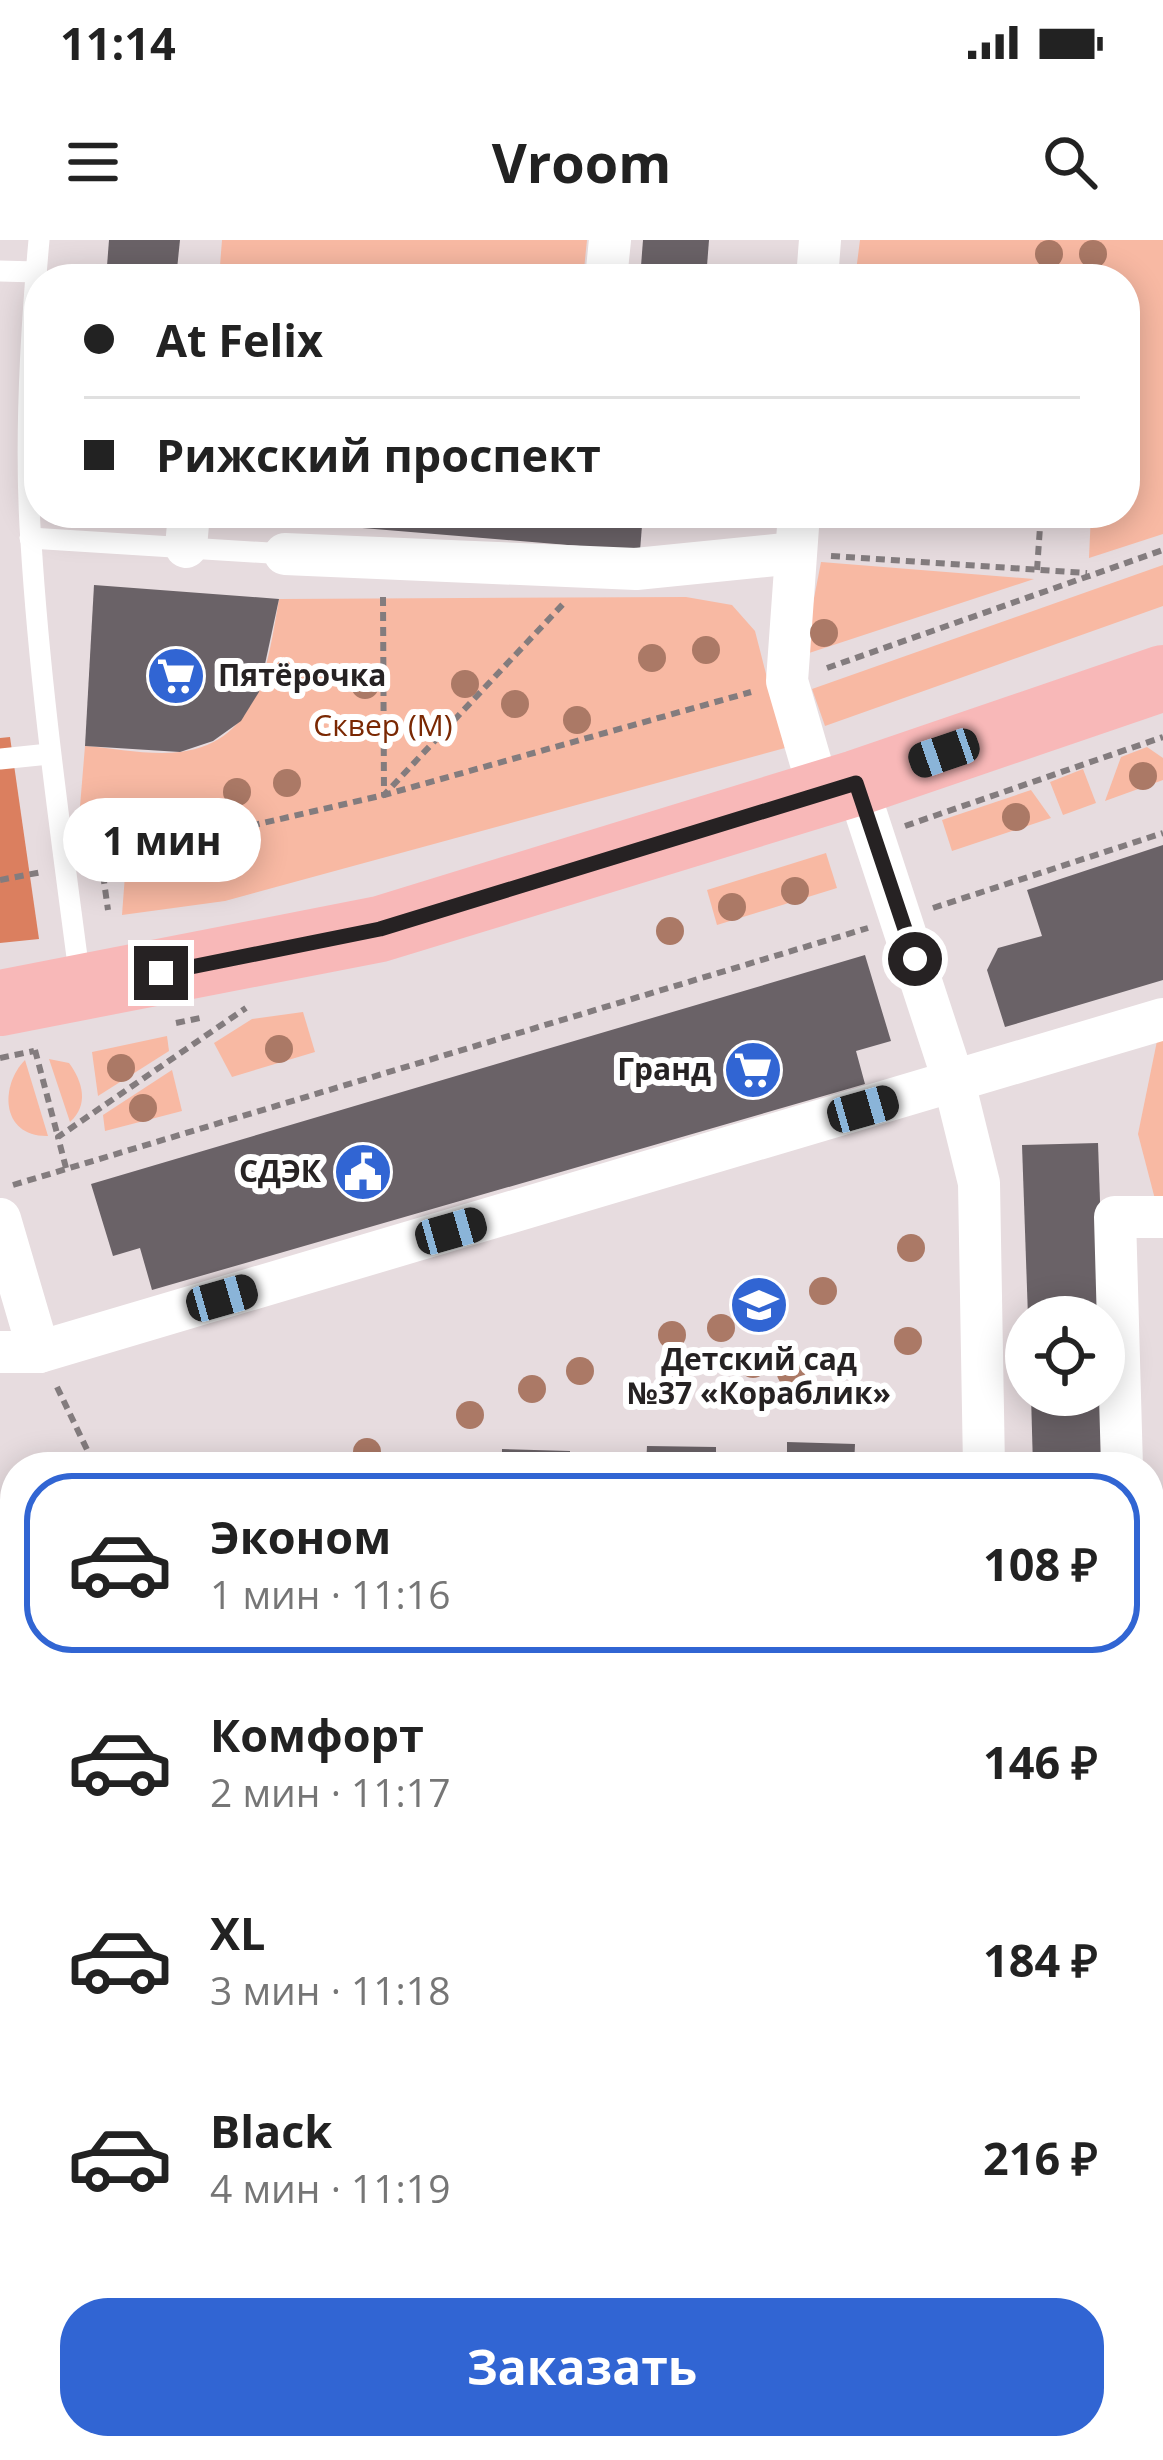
<!DOCTYPE html>
<html lang="ru">
<head>
<meta charset="utf-8">
<style>
	body { margin:0; font-family:"Open Sans",sans-serif; background:#f6f6f6; color:#222; height:100vh; display:flex; flex-direction:column; font-size:45px; white-space:nowrap }
	* { box-sizing:border-box; margin:0 }
	p { font-size:39px; color:#767676 }
	.icon { flex:none; width:66px; height:66px; fill:none; stroke:currentColor; stroke-width:2; stroke-linecap:round; stroke-linejoin:round }
	.map { position:relative; flex:1; overflow:hidden }
	.details { position:absolute; left:0px; top:1212px; width:1164px; height:1008px; display:flex; flex-direction:column; background:#fff; border-radius:48px 48px 0 0; box-shadow:0 6px 30px #0003 }
	.details>* { flex:none }
	.hud { position:absolute; left:24px; top:24px; width:1116px; height:264px; border-radius:48px; box-shadow:0 6px 30px #0003; display:grid; align-content:center; height:264px; padding:0 60px; background:#fff }
	.buttons { position:absolute; left:1005px; top:1056px; display:grid; gap:24px }
	.buttons a { display:grid; place-items:center; width:120px; height:120px; border-radius:50%; background:#fff; box-shadow:0 6px 30px #0003; font-size:60px }
	.end { position:absolute; width:54px; height:54px; margin:-27px; border:15px solid #262223; background:#fff; box-shadow:0 0 0 6px #fff }
	.from { border-radius:50% }
	.bubble { position:absolute; height:84px; border-radius:42px; background:#fff; box-shadow:0 6px 30px #0003; font-size:39px; font-weight:700; line-height:84px; text-align:center }
	.car { position:absolute; width:36px; height:72px; margin:-36px -18px; border-radius:15px; box-shadow:0 0 9px 3px #0007; background:linear-gradient(#222 24%,#8ab4d8 0 40%,#222 0 76%,#8ab4d8 0 86%,#222 0) }
	.hud b { display:flex; align-items:center; gap:42px; height:114px; font-size:45px }
	.hud b+b { border-top:3px solid #e0e0e0 }
	.hud i { width:30px; height:30px; background:#222 }
	ul { padding:21px 0 0; list-style:none }
	li { display:flex; align-items:center; gap:36px; height:180px; margin:0 24px 18px; padding:0 36px; border:6px solid transparent; border-radius:48px }
	li div { flex:1 }
	li b { display:block; font-size:45px }
	li em { font-style:normal; font-weight:700 }
	li.on { border-color:#3165d3 }
	li>.icon { width:108px; height:108px; stroke-width:1.5 }
	.button { display:flex; gap:24px; margin-top:auto; padding:24px 60px }
	.button a { flex:1; height:138px; border-radius:48px; background:#3165d3; color:#fff; font-size:48px; font-weight:700; line-height:138px; text-align:center }
	.status { display:flex; justify-content:space-between; align-items:center; height:84px; padding:0 60px; background:#fff; direction:ltr }
	.status svg { height:33px; fill:currentColor }
	header { display:flex; justify-content:space-between; align-items:center; height:156px; padding:0 60px; background:#fff; font-size:54px; font-weight:700 }
	.map>svg:first-child { display:block }
	.green { fill:#f8b9a3 }
	.forest { fill:#db7f5f }
	.building { fill:#6a6267 }
	.lines { fill:none; stroke-linecap:round; stroke-linejoin:round }
	.path { stroke:#837c7e; stroke-width:6; stroke-dasharray:9 6; stroke-linecap:butt }
	.lane { stroke:#fff; stroke-width:21 }
	.street { stroke:#fff; stroke-width:42 }
	.primary { stroke:#f8b8b8; stroke-width:66 }
	.tree { fill:#ab7966 }
	.route { stroke:#262223; stroke-width:15 }
	.labels { text-anchor:middle; stroke-width:12; stroke-linejoin:round; paint-order:stroke }
	.poi-label { font-size:30px; font-weight:bold; fill:#262223; stroke:#fff; text-anchor:end }
	.park-label { font-size:30px; fill:#7a2803; stroke:#fff }
</style>
</head>
<body>
<div class="status"><b>11:14</b><svg viewBox="0 0 49 12"><path d="M0 12V9h3v3zM5 12V6h3v6zM10 12V3h3v9zM15 12V0h3v12zM26 1h20v11H26zM47 4h2v5h-2z"/></svg></div>
<header><svg class="icon" aria-label="menu" viewBox="0 0 24 24"><path d="M4 6h16M4 12h16M4 18h16"/></svg>Vroom<svg class="icon" aria-label="search" viewBox="0 0 24 24"><circle cx="10" cy="10" r="6"/><path d="M15 15l6 6"/></svg></header>
<div class="map">
<svg width="1163" height="2220" viewBox="0 0 1163 2220">
	<rect width="100%" height="100%" fill="#e7dcdf"/>
	<g class="green">
		<path d="M 222,0 L 587,0 L 583,39 L 219,39 Z"/>
		<path d="M 860,0 L 1163,0 L 1163,294 L 1089,318 L 1091,273 L 1125,273 L 1125,39 L 855,39 Z"/>
		<path d="M 821,322 L 1034,339 L 803,415 Z"/>
		<path d="M 1163,325 L 1163,366 L 825,486 L 812,449 Z"/>
		<path d="M 686,357 L 732,365 L 755,391 L 785,508 L 225,661 L 122,675 L 127,608 L 76,615 L 85,506 C 115,508 150,516 180,512 C 260,502 268,422 279,359 Z"/>
		<path d="M 1147,507 L 1163,518 L 1163,540 L 1105,561 L 1121,517 Z"/>
		<path d="M 1083,529 L 1096,563 L 1063,575 L 1050,542 Z"/>
		<path d="M 1031,550 L 1051,578 L 952,611 L 942,580 Z"/>
		<path d="M 826,613 L 837,648 L 717,685 L 707,650 Z"/>
		<path d="M 303,772 L 315,812 L 232,837 L 214,803 L 252,779 Z"/>
		<path d="M 167,796 L 169,811 L 98,856 L 92,812 Z"/>
		<path d="M 1163,799 L 1163,963 L 1156,963 L 1138,894 L 1157,801 Z"/>
		<path d="M 49,819 L 69,823 C 83,842 89,865 70,882 Z"/>
		<path d="M 25,820 L 48,896 C 0,897 0,845 25,820 Z"/>
		<path d="M 172,830 L 182,871 L 105,891 L 103,875 Z"/>
		<path d="M 1163,1655 L 1163,1898 L 1149,1899 L 1149,1656 Z"/>
	</g>
	<g class="forest">
		<path d="M 10,497 L 39,699 L 0,703 L 0,498 Z"/>
		<path d="M 1163,1945 L 1163,2076 L 1149,2076 L 1149,1946 Z"/>
	</g>
	<g class="building">
		<path d="M 109,0 L 180,0 L 176,39 L 106,39 Z"/>
		<path d="M 643,0 L 709,0 L 706,39 L 640,39 Z"/>
		<path d="M 221,273 L 275,273 L 274,281 L 221,276 Z"/>
		<path d="M 290,273 L 643,273 L 640,311 L 290,282 Z"/>
		<path d="M 967,273 L 1025,273 L 1024,282 L 967,276 Z"/>
		<path d="M 94,345 L 279,359 L 259,452 L 241,481 L 213,501 L 180,512 L 85,506 Z"/>
		<path d="M 1163,605 L 1163,740 L 1005,787 L 987,730 L 998,708 L 1042,696 L 1027,650 Z"/>
		<path d="M 865,715 L 891,801 L 856,811 L 865,844 L 152,1050 L 140,1008 L 113,1016 L 91,944 Z"/>
		<path d="M 1098,903 L 1104,1077 L 1028,1077 L 1022,905 Z"/>
		<path d="M 1031,1155 L 1107,1155 L 1109,1227 L 1033,1227 Z"/>
		<path d="M 787,1202 L 855,1204 L 854,1227 L 787,1227 Z"/>
		<path d="M 647,1206 L 716,1207 L 716,1227 L 646,1227 Z"/>
		<path d="M 502,1209 L 570,1211 L 570,1227 L 502,1227 Z"/>
		<path d="M 15,1370 L 15,2005 L 0,2005 L 0,1371 Z"/>
		<path d="M 1163,2085 L 1163,2158 L 1149,2159 L 1149,2086 Z"/>
		<rect x="492" y="2205" width="81" height="15"/>
	</g>
	<g class="lines">
		<g class="path">
			<path d="M 831,316 L 1087,333"/>
			<path d="M 1037,330 L 1041,273"/>
			<path d="M 383,357 L 384,555 L 564,363"/>
			<path d="M 827,428 L 1163,310"/>
			<path d="M 905,586 L 1163,497"/>
			<path d="M 101,620 L 108,670"/>
			<path d="M 90,623 L 384,555 L 751,452"/>
			<path d="M 0,640 L 42,632"/>
			<path d="M 933,668 L 1163,593"/>
			<path d="M 176,783 L 205,777"/>
			<path d="M 35,810 L 58,897"/>
			<path d="M 0,818 L 34,811"/>
			<path d="M 66,928 L 58,897 L 246,768"/>
			<path d="M 13,945 L 868,688"/>
			<path d="M 57,1147 L 92,1220 L 100,1227"/>
		</g>
		<g class="lane">
			<path d="M 39,0 C 30,99 24,203 31,302 C 40,449 61,594 80,740"/>
			<path d="M 0,31 L 36,32"/>
			<path d="M 30,298 L 285,314"/>
			<path d="M 0,519 L 49,514"/>
		</g>
		<g class="street">
			<path d="M 606,39 L 610,0"/>
			<path d="M 817,39 L 820,0"/>
			<path d="M 799,273 L 787,441 L 820,554"/>
			<path d="M 186,307 L 189,273"/>
			<path d="M 285,314 L 636,329 L 795,313"/>
			<path d="M 856,543 L 954,842 L 979,943 L 984,1227"/>
			<path d="M 0,979 L 39,1112"/>
			<path d="M 0,1112 L 39,1112 L 1163,779"/>
			<path d="M 1122,1227 L 1115,977 L 1163,977"/>
			<path d="M 1149,1420 L 1163,1420"/>
			<path d="M 0,2043 L 15,2053"/>
			<path d="M 314,2205 L 332,2220"/>
			<path d="M 473,2205 L 473,2220"/>
			<path d="M 908,2205 L 914,2220"/>
		</g>
		<path class="primary" d="M 0,763 L 380,689 L 856,543 L 1163,438"/>
	</g>
	<g class="tree">
		<circle cx="1049" cy="14" r="14"/>
		<circle cx="1093" cy="14" r="14"/>
		<circle cx="824" cy="393" r="14"/>
		<circle cx="706" cy="410" r="14"/>
		<circle cx="652" cy="418" r="14"/>
		<circle cx="465" cy="444" r="14"/>
		<circle cx="365" cy="445" r="14"/>
		<circle cx="515" cy="464" r="14"/>
		<circle cx="577" cy="480" r="14"/>
		<circle cx="1143" cy="536" r="14"/>
		<circle cx="287" cy="543" r="14"/>
		<circle cx="237" cy="552" r="14"/>
		<circle cx="1016" cy="577" r="14"/>
		<circle cx="795" cy="651" r="14"/>
		<circle cx="732" cy="667" r="14"/>
		<circle cx="670" cy="691" r="14"/>
		<circle cx="279" cy="809" r="14"/>
		<circle cx="121" cy="828" r="14"/>
		<circle cx="143" cy="868" r="14"/>
		<circle cx="911" cy="1008" r="14"/>
		<circle cx="823" cy="1051" r="14"/>
		<circle cx="721" cy="1088" r="14"/>
		<circle cx="672" cy="1095" r="14"/>
		<circle cx="908" cy="1101" r="14"/>
		<circle cx="753" cy="1124" r="14"/>
		<circle cx="580" cy="1131" r="14"/>
		<circle cx="791" cy="1133" r="14"/>
		<circle cx="532" cy="1149" r="14"/>
		<circle cx="470" cy="1175" r="14"/>
		<circle cx="367" cy="1212" r="14"/>
	</g>
	<g class="lines">
		<path class="route" d="M 161,733 L 380,689 L 856,543 L 915,719"/>
	</g>
	<defs>
		<symbol id="supermarket-disc" viewBox="-11 -11 22 22"><circle r="9.5" fill="#3165d3" stroke="#fff"/><path d="M-6-5.5h2.5l.6 2H6L4.5 2H-2.5L-4.4-4H-6ZM-1.5 3.2a1.3 1.3 0 1 0 .1 0ZM3 3.2a1.3 1.3 0 1 0 .1 0Z" fill="#fff"/></symbol>
		<symbol id="civic-disc" viewBox="-11 -11 22 22"><circle r="9.5" fill="#3165d3" stroke="#fff"/><path d="M-.6-6.5H3V-4.5H.6V-3L4-1V1h2V6H-6V1h2V-1L-.6-3ZM-1.2 2.5V6h2.4V2.5Z" fill="#fff"/></symbol>
		<symbol id="school-disc" viewBox="-11 -11 22 22"><circle r="9.5" fill="#3165d3" stroke="#fff"/><path d="M0-5L7-2L0 1L-7-2ZM-4 1L0 2.5L4 1V4Q0 6-4 4Z" fill="#fff"/></symbol>
	</defs>
	<g fill-rule="evenodd">
		<use href="#supermarket-disc" x="143" y="403" width="66" height="66"/>
		<use href="#supermarket-disc" x="720" y="797" width="66" height="66"/>
		<use href="#civic-disc" x="330" y="899" width="66" height="66"/>
		<use href="#school-disc" x="726" y="1032" width="66" height="66"/>
	</g>
	<g class="labels">
		<g class="poi-label">
			<text x="218" y="446" text-anchor="start">Пятёрочка</text>
			<text x="711" y="840">Гранд</text>
			<text x="321" y="942">СДЭК</text>
			<text x="759" y="1130" text-anchor="middle">Детский сад<tspan x="759" dy="34">№37 «Кораблик»</tspan></text>
		</g>
		<g class="park-label">
			<text x="383" y="496">Сквер (М)</text>
		</g>
	</g>
</svg>
<div class="buttons">
<a><svg class="icon" aria-label="locate" viewBox="0 0 24 24"><circle cx="12" cy="12" r="6"/><path d="M12 2v4M12 18v4M2 12h4M18 12h4"/></svg></a>
</div>
<i class="end from" style="left:915px;top:719px"></i>
<i class="end" style="left:161px;top:733px"></i>
<div class="bubble" style="left:63px;top:558px;width:198px">1 мин</div>
<i class="car" style="left:944px;top:513px;rotate:251deg"></i>
<i class="car" style="left:863px;top:869px;rotate:74deg"></i>
<i class="car" style="left:451px;top:991px;rotate:74deg"></i>
<i class="car" style="left:222px;top:1058px;rotate:74deg"></i>
<div class="hud">
<b><i class="from"></i>At Felix</b>
<b><i></i>Рижский проспект</b>
</div>
<section class="details">
<ul>
<li class="on"><svg class="icon" aria-label="car" viewBox="0 0 24 24"><path d="M5 17H2v-5l4-1 3-4h7l3 4 3 1v5h-3M9 17h6M6 11h13"/><circle cx="7" cy="17" r="2"/><circle cx="17" cy="17" r="2"/></svg><div><b>Эконом</b><p>1 мин · 11:16</p></div><em>108 ₽</em></li>
<li><svg class="icon" aria-label="car" viewBox="0 0 24 24"><path d="M5 17H2v-5l4-1 3-4h7l3 4 3 1v5h-3M9 17h6M6 11h13"/><circle cx="7" cy="17" r="2"/><circle cx="17" cy="17" r="2"/></svg><div><b>Комфорт</b><p>2 мин · 11:17</p></div><em>146 ₽</em></li>
<li><svg class="icon" aria-label="car" viewBox="0 0 24 24"><path d="M5 17H2v-5l4-1 3-4h7l3 4 3 1v5h-3M9 17h6M6 11h13"/><circle cx="7" cy="17" r="2"/><circle cx="17" cy="17" r="2"/></svg><div><b>XL</b><p>3 мин · 11:18</p></div><em>184 ₽</em></li>
<li><svg class="icon" aria-label="car" viewBox="0 0 24 24"><path d="M5 17H2v-5l4-1 3-4h7l3 4 3 1v5h-3M9 17h6M6 11h13"/><circle cx="7" cy="17" r="2"/><circle cx="17" cy="17" r="2"/></svg><div><b>Black</b><p>4 мин · 11:19</p></div><em>216 ₽</em></li>
</ul>
<div class="button"><a>Заказать</a></div>
</section>
</div>
</body>
</html>
